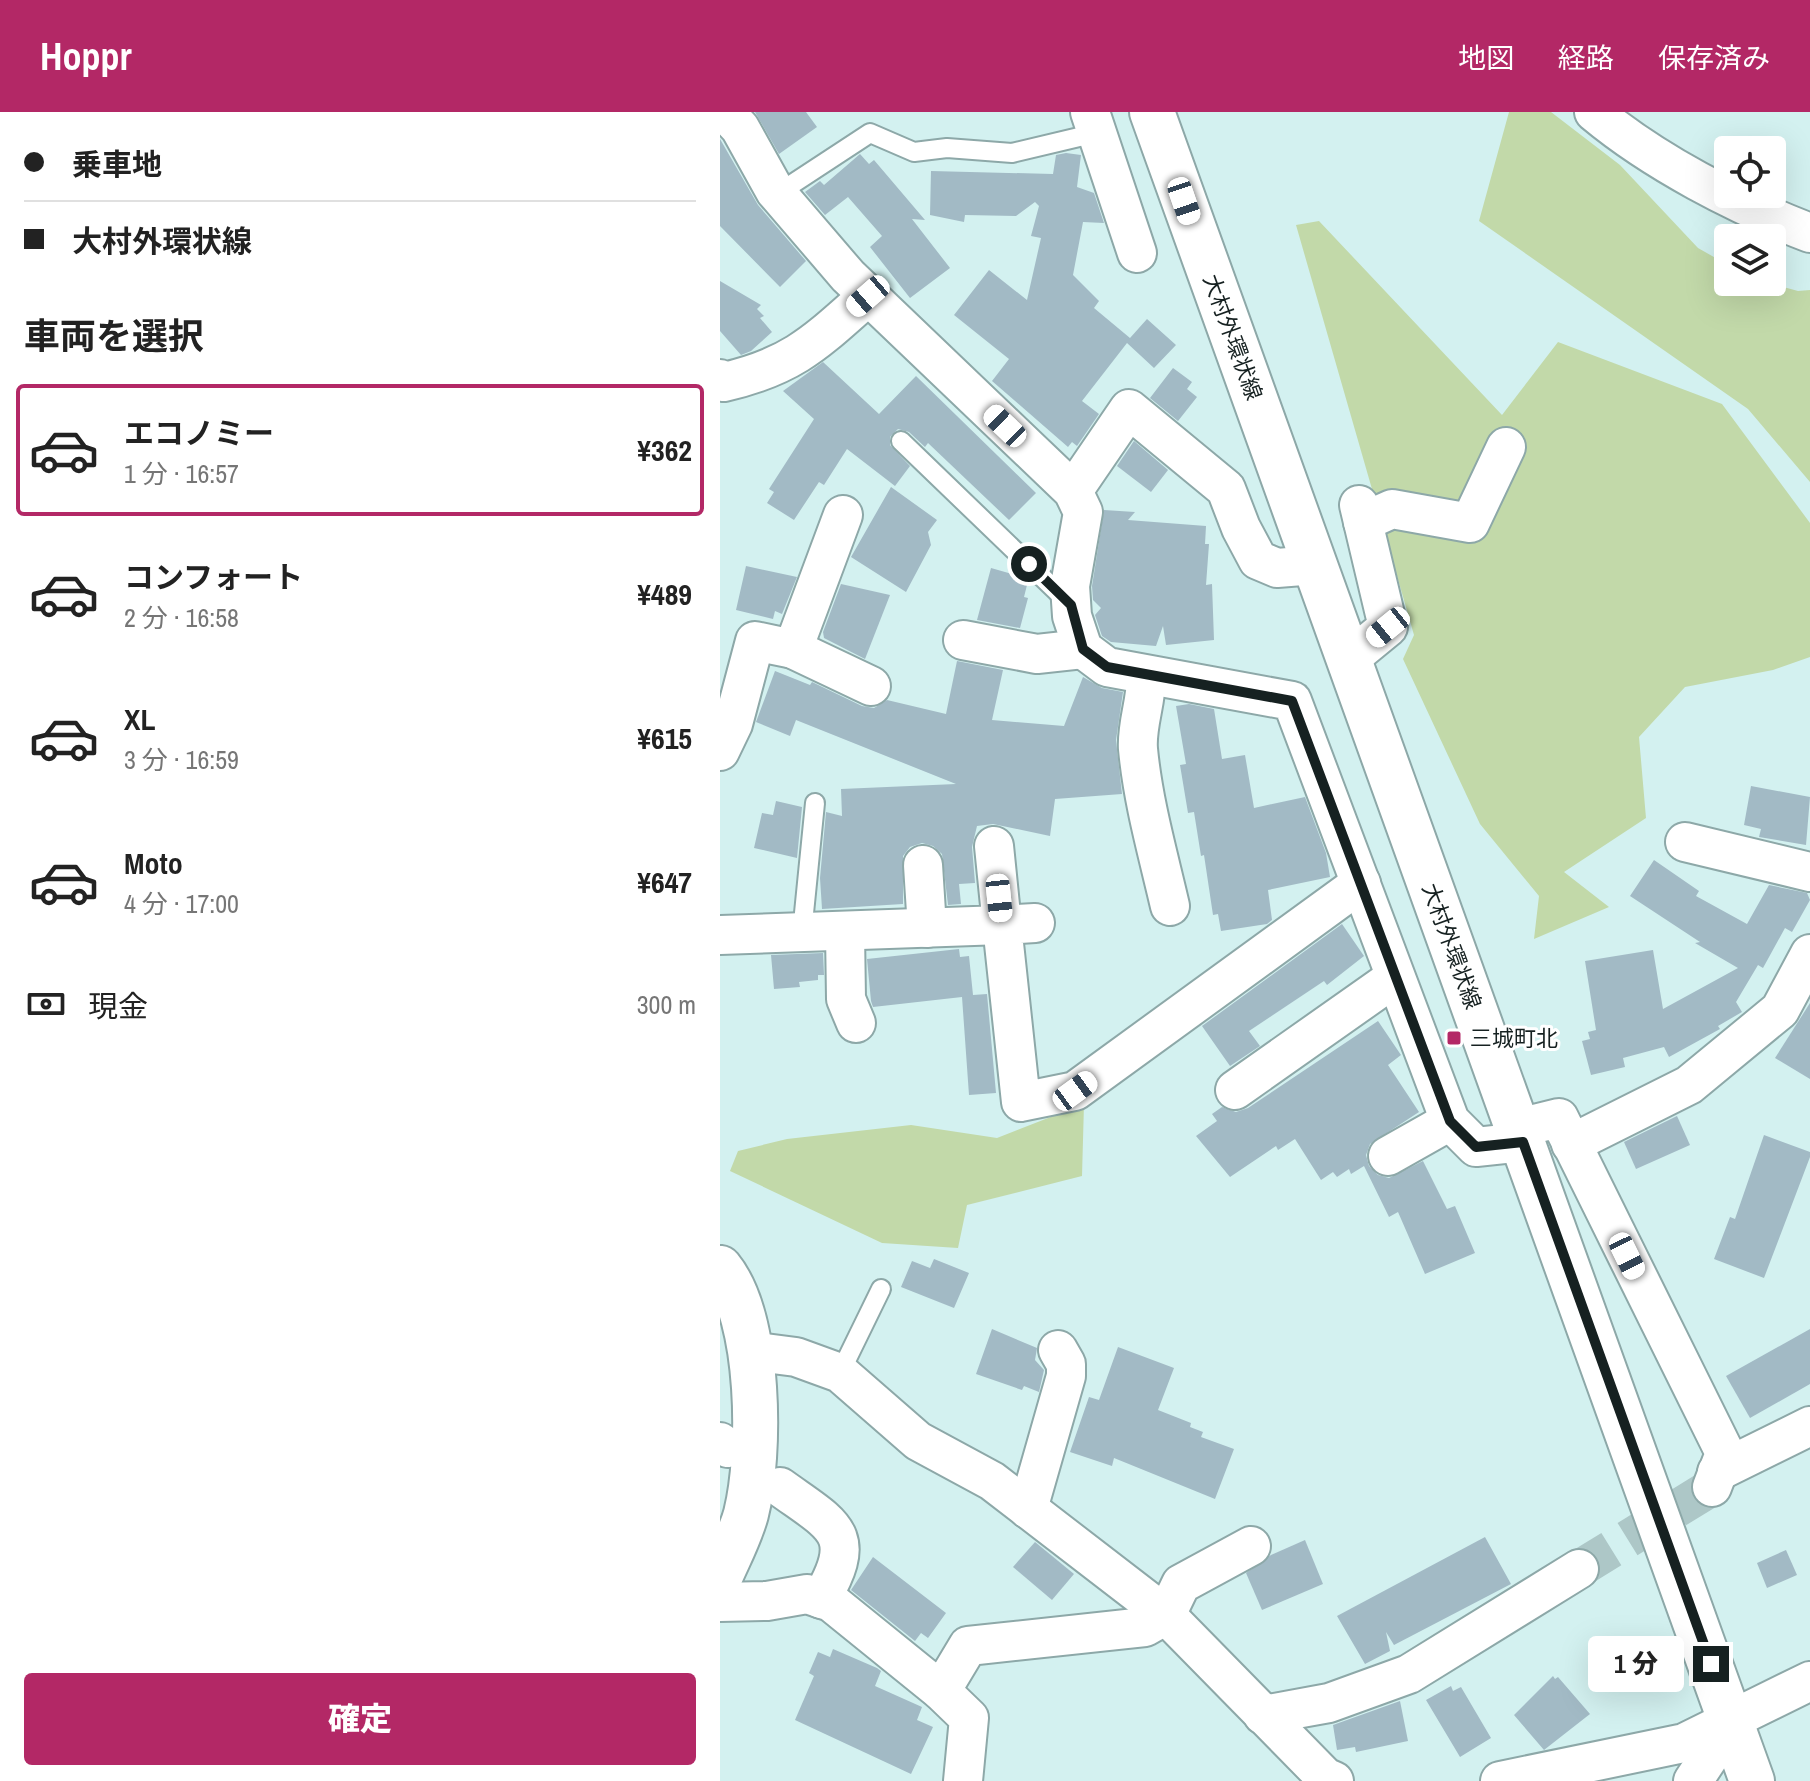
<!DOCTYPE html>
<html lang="ja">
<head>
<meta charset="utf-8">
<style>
	body { margin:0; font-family:"Archivo Narrow","Noto Sans JP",sans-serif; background:#f2f2f2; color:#222; height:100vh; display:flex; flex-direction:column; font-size:30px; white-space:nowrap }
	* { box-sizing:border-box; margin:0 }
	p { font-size:26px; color:#767676 }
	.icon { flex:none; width:44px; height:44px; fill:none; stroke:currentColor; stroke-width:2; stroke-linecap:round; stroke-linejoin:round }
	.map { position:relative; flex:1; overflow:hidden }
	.panel { display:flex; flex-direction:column; background:#fff; width:720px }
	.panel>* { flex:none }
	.banner { display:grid; align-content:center; height:176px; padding:0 24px; background:#fff }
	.buttons { position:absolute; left:994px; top:24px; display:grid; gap:16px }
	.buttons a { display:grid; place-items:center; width:72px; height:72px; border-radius:8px; background:#fff; box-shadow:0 8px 32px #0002; font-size:40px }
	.end { position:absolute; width:36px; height:36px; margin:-18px; border:10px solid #162121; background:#fff; box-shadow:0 0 0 4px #fff }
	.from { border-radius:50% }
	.bubble { position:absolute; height:56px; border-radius:8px; background:#fff; box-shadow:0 8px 32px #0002; font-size:26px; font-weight:800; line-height:56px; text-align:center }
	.car { position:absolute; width:24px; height:48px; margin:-24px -12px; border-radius:10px; box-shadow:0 0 6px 2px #0007; background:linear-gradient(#fff 24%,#345 0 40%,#fff 0 76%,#345 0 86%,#fff 0) }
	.banner b { display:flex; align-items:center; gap:28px; height:76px; font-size:30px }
	.banner b+b { border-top:2px solid #e0e0e0 }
	.banner i { width:20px; height:20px; background:#222 }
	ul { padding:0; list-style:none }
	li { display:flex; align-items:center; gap:24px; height:132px; margin:0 16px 12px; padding:0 8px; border:4px solid transparent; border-radius:8px }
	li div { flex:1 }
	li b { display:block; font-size:30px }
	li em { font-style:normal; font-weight:800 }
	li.selected { border-color:#b32866 }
	li>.icon { width:72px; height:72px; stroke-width:1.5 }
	h2 { padding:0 24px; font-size:36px; line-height:96px }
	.pay { display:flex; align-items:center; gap:20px; height:88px; padding:0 24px; font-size:30px }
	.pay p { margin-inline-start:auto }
	.primary-button { display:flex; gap:16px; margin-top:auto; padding:16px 24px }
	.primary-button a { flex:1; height:92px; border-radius:8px; background:#b32866; color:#fff; font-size:32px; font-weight:800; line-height:92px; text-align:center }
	header { display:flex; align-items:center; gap:48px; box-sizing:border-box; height:112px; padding:0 40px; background:#b32866; color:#fff }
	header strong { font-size:38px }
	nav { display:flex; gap:44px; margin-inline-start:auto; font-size:28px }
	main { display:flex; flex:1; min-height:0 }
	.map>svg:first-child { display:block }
	.green { fill:#c2d9a9 }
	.building { fill:#a2bac5 }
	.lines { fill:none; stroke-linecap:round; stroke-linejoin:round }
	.minor-tunnel { stroke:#adc7c7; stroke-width:38; stroke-dasharray:38 19; stroke-linecap:butt }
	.service-casing { stroke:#8da8a8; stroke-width:22 }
	.minor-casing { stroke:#8da8a8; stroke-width:42 }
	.tertiary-casing { stroke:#8da8a8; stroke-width:48 }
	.secondary-casing { stroke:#8da8a8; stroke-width:48 }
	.service { stroke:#fff; stroke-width:18 }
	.minor { stroke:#fff; stroke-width:38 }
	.tertiary { stroke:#fff; stroke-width:44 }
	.secondary { stroke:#fff; stroke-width:44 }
	.route { stroke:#162121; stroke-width:10 }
	.poi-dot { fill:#b32866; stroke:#fff; stroke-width:3 }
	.labels { text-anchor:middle; stroke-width:6; stroke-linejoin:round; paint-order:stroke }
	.street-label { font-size:22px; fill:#162121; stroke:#fff }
	.poi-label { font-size:22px; fill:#162121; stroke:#fff; text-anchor:start }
</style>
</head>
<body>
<header>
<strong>Hoppr</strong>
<nav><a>地図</a><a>経路</a><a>保存済み</a></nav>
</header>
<main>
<section class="panel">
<div class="banner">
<b><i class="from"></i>乗車地</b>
<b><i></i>大村外環状線</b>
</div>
<h2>車両を選択</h2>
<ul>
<li class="selected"><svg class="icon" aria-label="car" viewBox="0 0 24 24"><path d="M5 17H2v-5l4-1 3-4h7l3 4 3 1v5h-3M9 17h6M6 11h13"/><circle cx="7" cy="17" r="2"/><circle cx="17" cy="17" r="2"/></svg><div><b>エコノミー</b><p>1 分 · 16:57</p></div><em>¥362</em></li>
<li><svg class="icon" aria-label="car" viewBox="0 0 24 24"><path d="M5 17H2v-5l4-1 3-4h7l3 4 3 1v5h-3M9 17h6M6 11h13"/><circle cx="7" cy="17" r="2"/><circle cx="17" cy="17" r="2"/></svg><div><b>コンフォート</b><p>2 分 · 16:58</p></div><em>¥489</em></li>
<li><svg class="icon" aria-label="car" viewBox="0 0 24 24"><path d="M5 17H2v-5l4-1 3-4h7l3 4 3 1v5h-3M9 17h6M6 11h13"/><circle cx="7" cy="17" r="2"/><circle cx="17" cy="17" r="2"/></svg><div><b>XL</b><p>3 分 · 16:59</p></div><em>¥615</em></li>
<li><svg class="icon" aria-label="car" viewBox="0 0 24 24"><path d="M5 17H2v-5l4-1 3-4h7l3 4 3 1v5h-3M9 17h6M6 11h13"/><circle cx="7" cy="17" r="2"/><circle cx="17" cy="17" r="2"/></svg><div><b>Moto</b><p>4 分 · 17:00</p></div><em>¥647</em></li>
</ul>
<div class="pay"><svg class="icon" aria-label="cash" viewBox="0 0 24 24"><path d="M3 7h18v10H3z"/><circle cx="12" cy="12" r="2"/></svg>現金<p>300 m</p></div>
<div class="primary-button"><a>確定</a></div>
</section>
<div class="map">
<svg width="1090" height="1669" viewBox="0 0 1090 1669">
	<rect width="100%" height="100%" fill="#d3f1f0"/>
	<g class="green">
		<path d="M 789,0 L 831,0 L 900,53 L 978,136 L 1008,153 L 1008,170 L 1046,170 L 1078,179 L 1090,178 L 1090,370 L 1028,297 L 759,109 Z"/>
		<path d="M 599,109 L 782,303 L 838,230 L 1002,292 L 1090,411 L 1090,545 L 1053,558 L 965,575 L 919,625 L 926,706 L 844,760 L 889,795 L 814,827 L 819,784 L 760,712 L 683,547 L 694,523 L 576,113 Z"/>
		<path d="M 364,992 L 362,1064 L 247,1093 L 238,1136 L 162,1131 L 10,1059 L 18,1039 L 67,1027 L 191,1013 L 277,1026 Z"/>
	</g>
	<g class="building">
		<path d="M 35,0 L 86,0 L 97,15 L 59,42 Z"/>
		<path d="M 0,27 L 38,93 L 86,149 L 60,175 L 0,114 Z"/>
		<path d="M 346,41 L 361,43 L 357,75 L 374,81 L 384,111 L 363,110 L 353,163 L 379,189 L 374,196 L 410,226 L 427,207 L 456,233 L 434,256 L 407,231 L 362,289 L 379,302 L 357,334 L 352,330 L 348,335 L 272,269 L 289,247 L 234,203 L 269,158 L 307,188 L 321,126 L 311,124 L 319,94 L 315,90 L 296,104 L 245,103 L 244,110 L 210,103 L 211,59 L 333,62 L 336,43 Z"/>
		<path d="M 140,42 L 149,52 L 154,48 L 205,108 L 192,107 L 230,156 L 190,186 L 150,135 L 162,124 L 128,85 L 105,103 L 85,80 L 100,69 L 104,73 Z"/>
		<path d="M 0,169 L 41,193 L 37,197 L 44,204 L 40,206 L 52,220 L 31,239 L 21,243 L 0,219 Z"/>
		<path d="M 103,250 L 159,302 L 196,264 L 316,381 L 289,408 L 208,331 L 205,335 L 189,320 L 178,317 L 170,325 L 170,333 L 190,354 L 175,374 L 127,337 L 104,373 L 99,370 L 74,408 L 47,391 L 54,380 L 49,377 L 94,307 L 63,279 Z"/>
		<path d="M 453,256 L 472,270 L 467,277 L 477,285 L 458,309 L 430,286 Z"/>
		<path d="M 414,329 L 448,358 L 431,380 L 397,354 Z"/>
		<path d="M 171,375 L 217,408 L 208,420 L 211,433 L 186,480 L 131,445 Z"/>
		<path d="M 384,398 L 415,400 L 408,408 L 486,414 L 485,432 L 489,432 L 486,473 L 492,472 L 494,528 L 446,533 L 443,514 L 436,534 L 391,530 L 382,524 L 375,503 L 381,496 L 373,488 L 372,474 Z"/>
		<path d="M 26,454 L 77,465 L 62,502 L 55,499 L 53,507 L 16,498 Z"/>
		<path d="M 271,456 L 292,462 L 307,473 L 304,485 L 308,486 L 300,516 L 257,508 Z"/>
		<path d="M 121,472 L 170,483 L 145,547 L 104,526 L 103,520 Z"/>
		<path d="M 237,549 L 283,558 L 272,608 L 344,614 L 363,565 L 382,576 L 403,580 L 396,628 L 402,682 L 335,687 L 330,724 L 273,712 L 257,714 L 252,735 L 255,771 L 239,772 L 241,792 L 228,793 L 222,742 L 213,734 L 202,731 L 190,735 L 183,744 L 183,792 L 102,797 L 100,766 L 106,700 L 122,704 L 121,677 L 236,672 L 76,608 L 70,624 L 36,610 L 55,559 L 90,573 L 92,570 L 142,594 L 154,596 L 167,588 L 226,602 Z"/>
		<path d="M 469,592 L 494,597 L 502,647 L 525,643 L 534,696 L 585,685 L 606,741 L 610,765 L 548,778 L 552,808 L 547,812 L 501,819 L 498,802 L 493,803 L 484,743 L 481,744 L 474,700 L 468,701 L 460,653 L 466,652 L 456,594 Z"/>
		<path d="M 1031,674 L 1090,685 L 1086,733 L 1039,725 L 1041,717 L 1024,713 Z"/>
		<path d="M 56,689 L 82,695 L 77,746 L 34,736 L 42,701 L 53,703 Z"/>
		<path d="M 934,748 L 979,779 L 976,784 L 1027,812 L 1049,773 L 1087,781 L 1090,788 L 1072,820 L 1065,816 L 1043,856 L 1038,853 L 1016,890 L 1022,900 L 998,914 L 1000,917 L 949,945 L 944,935 L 903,946 L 905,955 L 871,963 L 862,929 L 870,927 L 868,920 L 876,918 L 865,849 L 933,838 L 943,897 L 1018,856 L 975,831 L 980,830 L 910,784 Z"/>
		<path d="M 622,812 L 644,844 L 607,873 L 604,869 L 529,919 L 540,934 L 510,954 L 482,914 Z"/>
		<path d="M 239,837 L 240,845 L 249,844 L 253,883 L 267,882 L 276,981 L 249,983 L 242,885 L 153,895 L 151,889 L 147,847 Z"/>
		<path d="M 103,841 L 104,863 L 98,863 L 98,868 L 79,870 L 80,875 L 54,877 L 51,843 Z"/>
		<path d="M 1090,891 L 1090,967 L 1055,946 Z"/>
		<path d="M 658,909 L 681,943 L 668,953 L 699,1000 L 650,1032 L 646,1043 L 649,1054 L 658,1063 L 669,1066 L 703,1049 L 727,1097 L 735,1094 L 755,1141 L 705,1162 L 678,1100 L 669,1105 L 644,1054 L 631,1062 L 629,1057 L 617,1065 L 613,1060 L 601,1068 L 575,1027 L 558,1038 L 556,1034 L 510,1065 L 476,1024 L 497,1009 L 492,1002 L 502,995 L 516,1000 L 528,996 Z"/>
		<path d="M 957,1004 L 970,1033 L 916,1057 L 904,1030 Z"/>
		<path d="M 1044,1023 L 1090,1040 L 1090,1045 L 1044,1166 L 994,1147 L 1010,1105 L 1015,1107 Z"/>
		<path d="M 214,1147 L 249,1161 L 234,1196 L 181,1175 L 192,1149 L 210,1156 Z"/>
		<path d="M 272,1217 L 317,1236 L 315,1248 L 324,1258 L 319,1280 L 304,1274 L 302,1278 L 256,1262 Z"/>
		<path d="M 1090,1217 L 1090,1272 L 1030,1306 L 1006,1264 Z"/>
		<path d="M 398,1235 L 454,1256 L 438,1298 L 471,1311 L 470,1315 L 483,1320 L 481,1325 L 514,1337 L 495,1387 L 394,1346 L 392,1354 L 350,1340 L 369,1285 L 379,1288 Z"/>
		<path d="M 765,1425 L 791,1472 L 674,1533 L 666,1520 L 670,1539 L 645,1552 L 617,1504 Z"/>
		<path d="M 585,1428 L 603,1472 L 542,1498 L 526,1461 L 551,1443 Z"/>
		<path d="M 315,1430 L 354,1462 L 332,1488 L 293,1455 Z"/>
		<path d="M 1066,1438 L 1077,1463 L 1047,1476 L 1037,1451 Z"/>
		<path d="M 153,1445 L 226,1501 L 208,1526 L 201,1521 L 195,1529 L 131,1478 Z"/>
		<path d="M 113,1537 L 157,1556 L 161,1559 L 155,1574 L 202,1595 L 197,1608 L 213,1615 L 191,1662 L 75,1608 L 94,1564 L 89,1561 L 98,1540 L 110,1545 Z"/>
		<path d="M 833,1564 L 835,1567 L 838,1565 L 870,1602 L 824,1638 L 794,1603 Z"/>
		<path d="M 731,1574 L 733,1579 L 741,1575 L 771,1626 L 740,1645 L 706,1588 Z"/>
		<path d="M 680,1589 L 688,1629 L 636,1640 L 635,1635 L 617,1638 L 613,1613 Z"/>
	</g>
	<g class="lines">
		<path class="minor-tunnel" d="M 859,1457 L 992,1375"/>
		<defs>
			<g id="service">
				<path d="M 57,82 L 150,21 L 194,40 L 227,36 L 292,41 L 376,21"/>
				<path d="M 181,329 L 349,491"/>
				<path d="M 82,821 L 95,691"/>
				<path d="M 120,1261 L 161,1177"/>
			</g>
			<g id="minor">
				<path d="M 5,0 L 20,16 L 55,79 L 128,164 L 353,379 L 363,400 L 350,474 L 352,504 L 363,537 L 387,555 L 572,589 L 730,1009 L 756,1035 L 803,1030"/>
				<path d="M 370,0 L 417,141"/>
				<path d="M 874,0 C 934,50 1017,93 1090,121"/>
				<path d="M 0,267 L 4,270 C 74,254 97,229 148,184"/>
				<path d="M 353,379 L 409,297 L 506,377 L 521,416 L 538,448 L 557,456 L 595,453"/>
				<path d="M 643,410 L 672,397 L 750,411 L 786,335"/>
				<path d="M 243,528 L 317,542 L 363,537"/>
				<path d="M 73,537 L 151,574"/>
				<path d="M 629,547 L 668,515 L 639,393"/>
				<path d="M 426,564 C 427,588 416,613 418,637 C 423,690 438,742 450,794"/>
				<path d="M 0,639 L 13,612 L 35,529 L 73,537 L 123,403"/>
				<path d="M 965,730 L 1090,760"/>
				<path d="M 203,753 L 207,816"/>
				<path d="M 315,811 L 282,813 L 301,990 L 355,979 L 641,771"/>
				<path d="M 125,820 L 126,887 L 136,911"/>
				<path d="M 0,823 L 282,813 L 274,734"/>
				<path d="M 515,978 L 674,866"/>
				<path d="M 798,1016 L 839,1006 L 1005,1341 L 992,1375"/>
				<path d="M 851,1032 L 969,973 L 1060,898 L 1090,842"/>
				<path d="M 668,1044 L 730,1009"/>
				<path d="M 29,1239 L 76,1245 L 120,1261 L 198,1329 L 272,1369 L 446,1503 L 605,1665 L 614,1669"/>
				<path d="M 0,1330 L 8,1336"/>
				<path d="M 997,1360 L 1090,1314"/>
				<path d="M 60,1375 C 114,1414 140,1421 101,1487"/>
				<path d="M 308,1397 L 346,1264 L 346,1252 L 338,1238"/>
				<path d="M 0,1490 L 47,1489 L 87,1482 L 111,1490 L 221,1579 L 248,1534 L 425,1515 L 446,1503 L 461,1472 L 531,1434"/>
				<path d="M 221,1579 L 249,1606 L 243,1669"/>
				<path d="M 543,1603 L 609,1591 L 689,1562 L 859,1457"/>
				<path d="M 780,1669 L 964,1631 L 1090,1569"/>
				<path d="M 973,1669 L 1012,1610"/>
			</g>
			<path id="tertiary" d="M 0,1156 C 41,1206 41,1342 26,1402 C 20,1424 9,1444 0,1465"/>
			<path id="secondary" d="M 432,0 L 1032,1669"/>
		</defs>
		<use href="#service" class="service-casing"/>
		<use href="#minor" class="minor-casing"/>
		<use href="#tertiary" class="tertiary-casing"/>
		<use href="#secondary" class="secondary-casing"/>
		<use href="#service" class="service"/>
		<use href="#minor" class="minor"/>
		<use href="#tertiary" class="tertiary"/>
		<use href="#secondary" class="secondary"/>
	</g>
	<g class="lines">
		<path class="route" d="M 309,452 L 351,493 L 363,537 L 387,555 L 572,589 L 730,1009 L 756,1035 L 803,1030 L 991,1552"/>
	</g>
	<rect class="poi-dot" x="726" y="918" width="16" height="16" rx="4"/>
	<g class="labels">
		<g class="street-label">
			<text transform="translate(513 225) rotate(70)" y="8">大村外環状線</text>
			<text transform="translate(732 834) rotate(70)" y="8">大村外環状線</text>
		</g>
		<g class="poi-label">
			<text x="750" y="934">三城町北</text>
		</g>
	</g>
</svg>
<div class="buttons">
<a><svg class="icon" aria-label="locate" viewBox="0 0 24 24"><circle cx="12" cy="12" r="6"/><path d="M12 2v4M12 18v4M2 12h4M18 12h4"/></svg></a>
<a><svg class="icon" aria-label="layers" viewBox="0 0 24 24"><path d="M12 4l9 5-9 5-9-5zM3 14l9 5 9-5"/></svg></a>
</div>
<i class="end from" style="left:309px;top:452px"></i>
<i class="end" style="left:991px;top:1552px"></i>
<div class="bubble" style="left:868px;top:1524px;width:96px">1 分</div>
<i class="car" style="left:464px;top:89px;rotate:161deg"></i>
<i class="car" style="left:148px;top:184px;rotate:229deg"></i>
<i class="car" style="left:285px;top:314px;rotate:314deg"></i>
<i class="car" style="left:668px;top:515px;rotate:231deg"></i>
<i class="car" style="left:279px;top:786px;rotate:174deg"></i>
<i class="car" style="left:355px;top:979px;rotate:54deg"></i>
<i class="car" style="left:907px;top:1144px;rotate:154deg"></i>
</div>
</main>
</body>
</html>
